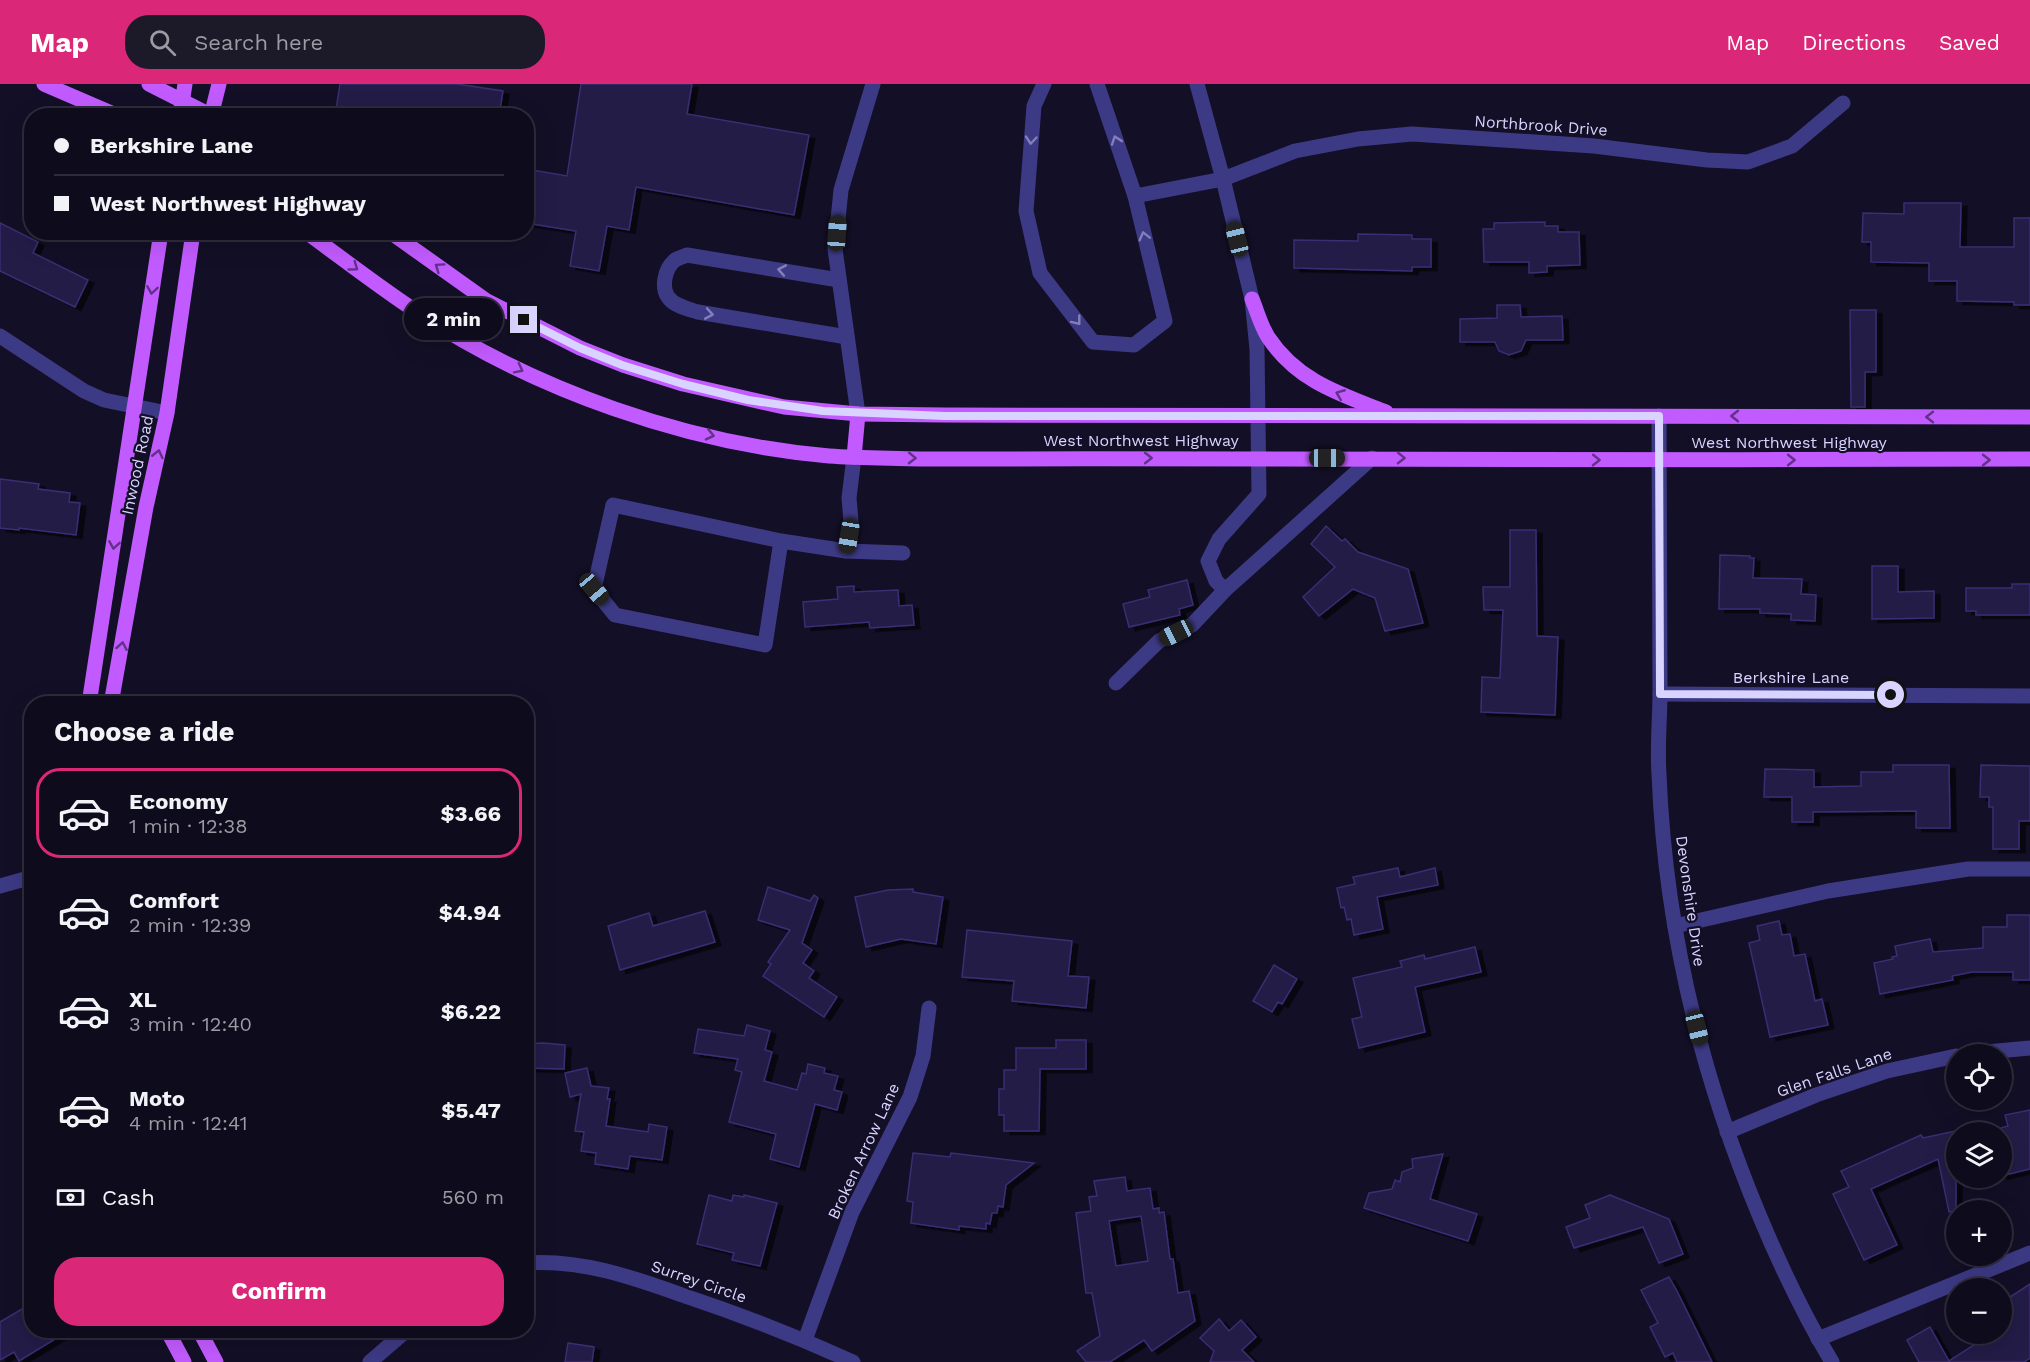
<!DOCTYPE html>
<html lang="en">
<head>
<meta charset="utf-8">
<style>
	body { margin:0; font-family:"Work Sans",sans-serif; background:#1c1929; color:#f1f3f6; height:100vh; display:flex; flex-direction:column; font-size:22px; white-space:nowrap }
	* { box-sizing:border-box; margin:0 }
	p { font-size:20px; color:#9b9ba3 }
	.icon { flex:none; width:33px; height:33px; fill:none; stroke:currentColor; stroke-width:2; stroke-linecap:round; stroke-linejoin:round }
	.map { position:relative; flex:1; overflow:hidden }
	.panel { position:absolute; left:24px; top:612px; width:510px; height:642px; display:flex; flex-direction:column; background:#0e0b1c; border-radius:24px; box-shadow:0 6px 24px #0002,0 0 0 2px #2e2b3b }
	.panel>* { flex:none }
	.top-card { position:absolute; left:24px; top:24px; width:510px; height:132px; border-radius:24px; box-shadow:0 6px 24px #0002,0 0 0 2px #2e2b3b; display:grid; align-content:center; height:132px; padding:0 30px; background:#0e0b1c }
	.controls { position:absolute; left:1946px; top:960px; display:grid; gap:12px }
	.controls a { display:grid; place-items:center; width:66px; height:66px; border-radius:50%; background:#0e0b1c; box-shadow:0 6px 24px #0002,0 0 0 2px #2e2b3b; font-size:30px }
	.end { position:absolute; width:27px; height:27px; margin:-14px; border:8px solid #d9d4ff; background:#111; box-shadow:0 0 0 3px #111 }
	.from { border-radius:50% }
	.bubble { position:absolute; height:42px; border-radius:21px; background:#0e0b1c; box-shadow:0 6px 24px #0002,0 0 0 2px #2e2b3b; font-size:20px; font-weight:700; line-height:42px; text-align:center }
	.car { position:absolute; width:18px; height:36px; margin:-18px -9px; border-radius:8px; box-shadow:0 0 4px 2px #0007; background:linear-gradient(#222 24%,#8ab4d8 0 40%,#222 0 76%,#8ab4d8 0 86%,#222 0) }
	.top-card b { display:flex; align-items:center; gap:21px; height:57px; font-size:22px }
	.top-card b+b { border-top:2px solid #2e2b3b }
	.top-card i { width:15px; height:15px; background:#f1f3f6 }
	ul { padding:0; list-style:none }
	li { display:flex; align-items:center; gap:18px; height:90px; margin:0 12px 9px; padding:0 18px; border:3px solid transparent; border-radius:24px }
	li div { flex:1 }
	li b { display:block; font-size:22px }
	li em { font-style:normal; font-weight:700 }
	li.selected { border-color:#db2777 }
	li>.icon { width:54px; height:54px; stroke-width:1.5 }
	h2 { padding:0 30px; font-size:27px; line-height:72px }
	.pay { display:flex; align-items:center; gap:15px; height:66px; padding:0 30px; font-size:22px }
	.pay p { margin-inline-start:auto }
	.action { display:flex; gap:12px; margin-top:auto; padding:12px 30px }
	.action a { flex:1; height:69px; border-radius:24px; background:#db2777; color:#fff; font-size:24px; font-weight:700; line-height:69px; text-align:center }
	header { display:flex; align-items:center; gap:36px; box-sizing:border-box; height:84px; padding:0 30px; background:#db2777; color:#fff }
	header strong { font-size:28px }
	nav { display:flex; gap:33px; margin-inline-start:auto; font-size:21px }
	.search { width:420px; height:54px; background:#1c1929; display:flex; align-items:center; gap:15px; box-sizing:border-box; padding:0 21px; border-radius:24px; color:#9b9ba3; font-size:22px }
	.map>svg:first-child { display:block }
	.building { fill:#241b47; stroke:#3b2d73; stroke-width:1.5; fill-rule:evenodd; filter:url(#shadow) }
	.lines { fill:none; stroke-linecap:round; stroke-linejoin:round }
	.minor { stroke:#3d3a85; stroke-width:15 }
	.major { stroke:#c25bff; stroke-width:15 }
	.oneway { stroke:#837fbc }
	.oneway2 { stroke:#623188 }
	.route { stroke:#d9d4ff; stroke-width:8 }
	.labels { text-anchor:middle; stroke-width:4.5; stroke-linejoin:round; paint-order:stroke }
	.street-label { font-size:16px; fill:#d9d4ff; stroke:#130f26 }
</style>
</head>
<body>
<header>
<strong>Map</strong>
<div class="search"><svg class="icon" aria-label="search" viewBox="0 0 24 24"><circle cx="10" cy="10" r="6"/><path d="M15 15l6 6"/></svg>Search here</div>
<nav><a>Map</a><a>Directions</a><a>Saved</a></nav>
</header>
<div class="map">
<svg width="2030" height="1278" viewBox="0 0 2030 1278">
	<defs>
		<filter id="shadow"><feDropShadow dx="6" dy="3.5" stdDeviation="0" flood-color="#0009"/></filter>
	</defs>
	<rect width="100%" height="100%" fill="#130f26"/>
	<g class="building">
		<path d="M 340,0 L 457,0 L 503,7 L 499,32 L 335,32 Z"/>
		<path d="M 581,0 L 692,0 L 687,30 L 809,51 L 794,131 L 636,103 L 629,146 L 607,142 L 599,187 L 570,182 L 576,147 L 526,139 L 526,85 L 567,92 Z"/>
		<path d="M 1904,119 L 1961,119 L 1960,163 L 2014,163 L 2014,134 L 2030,134 L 2030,221 L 2014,221 L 2014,218 L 1957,217 L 1957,197 L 1929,197 L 1929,179 L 1871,178 L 1871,158 L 1862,158 L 1863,129 L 1904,130 Z"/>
		<path d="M 1545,138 L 1545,142 L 1558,142 L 1558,148 L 1579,148 L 1580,181 L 1547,182 L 1547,188 L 1529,189 L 1529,178 L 1484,178 L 1483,145 L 1494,145 L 1494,139 Z"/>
		<path d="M 0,139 L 38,158 L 33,169 L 88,196 L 75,223 L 0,187 Z"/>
		<path d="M 1358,150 L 1412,151 L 1412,155 L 1431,155 L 1431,183 L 1412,183 L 1412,187 L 1294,184 L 1294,156 L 1358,157 Z"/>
		<path d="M 1497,221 L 1520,221 L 1521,233 L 1562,232 L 1563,256 L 1526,256 L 1521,267 L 1509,271 L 1499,267 L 1495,258 L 1460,258 L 1460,235 L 1497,234 Z"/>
		<path d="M 1850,226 L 1876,226 L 1876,288 L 1865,288 L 1865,323 L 1851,323 Z"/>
		<path d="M 0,395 L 39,400 L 38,405 L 70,409 L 69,418 L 80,419 L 76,451 L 19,444 L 19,446 L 0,444 Z"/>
		<path d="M 1326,442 L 1342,457 L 1345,455 L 1358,468 L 1408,485 L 1423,539 L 1385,547 L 1375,514 L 1353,505 L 1319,532 L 1303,513 L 1335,483 L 1311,460 Z"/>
		<path d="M 1510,446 L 1536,446 L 1537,552 L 1558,553 L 1555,631 L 1481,628 L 1482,593 L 1500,594 L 1503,526 L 1484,526 L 1483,503 L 1510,503 Z"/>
		<path d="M 1720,471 L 1750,472 L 1750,474 L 1754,474 L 1753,494 L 1802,495 L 1801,510 L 1816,511 L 1815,537 L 1791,536 L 1791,530 L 1760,529 L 1760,525 L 1719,525 Z"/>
		<path d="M 1872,482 L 1898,482 L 1898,508 L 1934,507 L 1934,534 L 1872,535 Z"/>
		<path d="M 1187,496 L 1193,521 L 1179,525 L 1180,531 L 1129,543 L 1123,520 L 1150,513 L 1148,506 Z"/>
		<path d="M 2012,500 L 2030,500 L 2030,531 L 1976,531 L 1976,527 L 1966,527 L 1966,504 L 2012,504 Z"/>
		<path d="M 854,502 L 854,508 L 898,506 L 899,522 L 912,521 L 914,541 L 870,544 L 869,538 L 805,543 L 803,518 L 838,515 L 837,503 Z"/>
		<path d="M 1893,681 L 1949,681 L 1950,744 L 1916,744 L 1916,727 L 1813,728 L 1813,738 L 1792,738 L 1792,713 L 1764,713 L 1765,685 L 1814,686 L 1814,703 L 1861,702 L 1861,688 L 1893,688 Z"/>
		<path d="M 1981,681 L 2030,682 L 2030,737 L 2019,737 L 2019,765 L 1993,765 L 1993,723 L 1989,723 L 1989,713 L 1980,713 Z"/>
		<path d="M 1398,784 L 1400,793 L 1435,784 L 1438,801 L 1377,813 L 1383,845 L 1354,851 L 1351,835 L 1347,836 L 1344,823 L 1341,824 L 1337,804 L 1355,800 L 1353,793 Z"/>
		<path d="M 768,803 L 810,817 L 814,811 L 818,814 L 802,859 L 812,866 L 803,879 L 814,887 L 809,894 L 837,913 L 824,933 L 763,892 L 771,880 L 768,878 L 790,846 L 758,836 Z"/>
		<path d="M 913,805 L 913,808 L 943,813 L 936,860 L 901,855 L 866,863 L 855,813 L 888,806 Z"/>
		<path d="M 705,827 L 715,858 L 620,886 L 608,842 L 649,829 L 653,842 Z"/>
		<path d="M 2007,831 L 2030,831 L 2030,896 L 2013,896 L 2013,888 L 1972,888 L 1952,892 L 1953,896 L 1880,910 L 1874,879 L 1893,875 L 1892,873 L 1897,872 L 1895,862 L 1930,855 L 1933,868 L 1983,864 L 1983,843 L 2007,843 Z"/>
		<path d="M 1779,837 L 1782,851 L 1790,850 L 1794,872 L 1805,870 L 1815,917 L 1822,915 L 1828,941 L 1770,953 L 1749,859 L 1760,856 L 1757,842 Z"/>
		<path d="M 967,846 L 1072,857 L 1068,892 L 1089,893 L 1086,924 L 1012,917 L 1014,897 L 962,893 Z"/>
		<path d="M 1475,863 L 1481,888 L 1415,903 L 1425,948 L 1359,964 L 1352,935 L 1362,933 L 1353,894 L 1402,883 L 1400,877 L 1424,871 L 1425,875 Z"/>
		<path d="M 1274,881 L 1297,895 L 1282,920 L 1278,918 L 1272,928 L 1253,917 Z"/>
		<path d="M 747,941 L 770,947 L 765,966 L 772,968 L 764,997 L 797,1006 L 802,989 L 806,990 L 808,980 L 825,984 L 824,989 L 838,992 L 834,1006 L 842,1008 L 837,1026 L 815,1020 L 799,1083 L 770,1075 L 776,1050 L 729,1038 L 742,988 L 735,986 L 738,975 L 694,969 L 698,945 L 744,952 Z"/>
		<path d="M 1056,956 L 1086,956 L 1086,985 L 1040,985 L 1039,1047 L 1004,1047 L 1004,1031 L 999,1031 L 999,1005 L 1004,1005 L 1004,986 L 1016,986 L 1016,964 L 1056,964 Z"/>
		<path d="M 543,959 L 565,961 L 564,985 L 526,984 L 526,960 Z"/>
		<path d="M 587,984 L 591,1002 L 609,1004 L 607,1015 L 610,1015 L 606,1042 L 648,1048 L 649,1040 L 667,1043 L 662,1076 L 630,1072 L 628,1085 L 595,1080 L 596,1069 L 581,1067 L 584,1048 L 575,1047 L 581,1010 L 570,1013 L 565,989 Z"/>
		<path d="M 2030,1026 L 2030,1085 L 2001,1092 L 2001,1044 L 2008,1042 L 2005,1031 Z"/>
		<path d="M 1956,1047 L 1956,1127 L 1949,1128 L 1938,1075 L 1871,1105 L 1897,1161 L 1864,1176 L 1833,1110 L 1849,1103 L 1841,1087 L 1921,1051 L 1923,1054 Z"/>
		<path d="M 913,1069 L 950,1073 L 951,1069 L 1034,1079 L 1006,1101 L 1003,1123 L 998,1122 L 997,1129 L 992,1129 L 990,1140 L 986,1139 L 986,1145 L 959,1142 L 959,1146 L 911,1139 L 913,1118 L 907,1117 Z"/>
		<path d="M 1443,1070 L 1430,1115 L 1477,1130 L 1468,1157 L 1364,1124 L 1369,1109 L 1392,1105 L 1395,1096 L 1400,1098 L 1402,1088 L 1413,1084 L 1412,1075 Z"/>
		<path d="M 1125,1093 L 1127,1107 L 1150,1104 L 1153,1125 L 1159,1124 L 1159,1129 L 1164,1128 L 1170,1175 L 1173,1175 L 1178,1209 L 1189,1207 L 1195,1237 L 1152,1267 L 1144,1256 L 1110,1278 L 1086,1278 L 1077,1267 L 1100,1252 L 1092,1209 L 1086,1209 L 1076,1129 L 1091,1127 L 1089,1113 L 1097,1112 L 1094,1097 ZM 1141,1132 L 1148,1177 L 1116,1182 L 1109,1137 Z"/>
		<path d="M 709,1111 L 732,1117 L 733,1111 L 744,1113 L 744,1111 L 777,1119 L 760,1182 L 732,1176 L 734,1169 L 697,1160 Z"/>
		<path d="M 1610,1111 L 1669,1135 L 1683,1170 L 1659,1179 L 1643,1143 L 1574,1164 L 1566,1143 L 1590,1134 L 1585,1121 Z"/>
		<path d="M 1669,1193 L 1677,1207 L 1712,1278 L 1677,1278 L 1673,1269 L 1665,1273 L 1650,1243 L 1658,1239 L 1641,1206 Z"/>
		<path d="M 2030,1200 L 2030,1274 L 2024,1278 L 1919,1278 L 1907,1256 L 1930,1243 L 1949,1277 L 1991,1250 L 2001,1250 L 2001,1219 Z"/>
		<path d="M 32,1219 L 32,1246 L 70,1246 L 19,1277 L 14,1268 L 0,1276 L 0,1238 Z"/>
		<path d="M 1219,1235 L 1229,1247 L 1241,1236 L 1256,1253 L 1242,1266 L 1254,1278 L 1210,1278 L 1214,1267 L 1200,1254 Z"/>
		<path d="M 568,1259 L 594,1263 L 592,1278 L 565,1278 Z"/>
	</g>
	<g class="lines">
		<g class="minor">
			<path d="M 1044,0 L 1034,22 L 1026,127 L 1040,189 L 1093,258 L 1134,261 L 1165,237 L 1135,112 L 1097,0"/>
			<path d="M 1197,0 L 1223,95 L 1252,215 L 1257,265 L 1259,410 L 1219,455 L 1208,477 L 1216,497 L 1225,506 L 1372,374"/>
			<path d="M 1135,112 L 1223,95 L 1295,67 L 1358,55 L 1412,50 L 1594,62 L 1707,76 L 1748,78 L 1792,62 L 1843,19"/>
			<path d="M 839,196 L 687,171 C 683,173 677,174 674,177 C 665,185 661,203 668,213 C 674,222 688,225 698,228 L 847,253"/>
			<path d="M 0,252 L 84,307 L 104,316 L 167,329"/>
			<path d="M 858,330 L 835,165 L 841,106 L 873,0"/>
			<path d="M 1659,332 C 1660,423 1660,515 1660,607 C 1660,635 1657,663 1659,690 C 1665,843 1701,992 1760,1133 C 1781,1183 1804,1232 1832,1278"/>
			<path d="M 781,457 L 613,421 L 594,505 L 615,531 L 765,561 L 781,457 L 846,467 L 851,437 L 849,414 L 854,373"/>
			<path d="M 846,467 L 903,469"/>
			<path d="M 1116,599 L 1159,557 L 1192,541 L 1225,506"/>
			<path d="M 1660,610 L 2030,612"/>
			<path d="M 0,802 L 32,793"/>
			<path d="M 1675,842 L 1828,807 L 1968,785 L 2030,785"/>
			<path d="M 1965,970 L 2030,964"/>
			<path d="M 1727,1048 L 1816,1011 L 1887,987 L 1956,972"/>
			<path d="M 526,1179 C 580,1175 632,1193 682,1211 C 742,1231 796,1252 853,1278"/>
			<path d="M 1818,1255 L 2030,1169"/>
			<path d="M 805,1256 L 852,1128 L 910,1013 L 923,972 L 929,924"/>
			<path d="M 370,1278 L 407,1246"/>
		</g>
		<g class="major">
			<path d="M 44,0 L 118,32"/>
			<path d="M 149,0 L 212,32"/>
			<path d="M 180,32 L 185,0"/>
			<path d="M 211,32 L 219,0"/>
			<path d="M 306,148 C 343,175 379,203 417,228 C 534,306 688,360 829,372 C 859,374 890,374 920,375 C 1290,374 1660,377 2030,375"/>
			<path d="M 390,148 L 487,217 L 580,264 L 623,281 L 683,300 L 784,323 L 858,330 L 945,331 L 2030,333"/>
			<path d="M 1252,215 C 1257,227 1261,242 1268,253 C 1297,297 1340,310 1386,328"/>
			<path d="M 854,373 L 858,330"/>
			<path d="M 89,620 L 161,148"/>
			<path d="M 111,620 L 146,423 L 167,329 L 193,148"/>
			<path d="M 167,1246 L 184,1278"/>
			<path d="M 199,1246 L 216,1278"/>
		</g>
	</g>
	<defs><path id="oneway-chevron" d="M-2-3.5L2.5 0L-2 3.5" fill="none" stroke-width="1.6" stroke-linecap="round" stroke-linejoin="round" transform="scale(1.5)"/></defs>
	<g class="oneway">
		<use href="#oneway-chevron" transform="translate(1031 56) rotate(95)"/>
		<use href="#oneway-chevron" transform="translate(1116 56) rotate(-109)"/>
		<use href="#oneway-chevron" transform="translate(1144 152) rotate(-104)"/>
		<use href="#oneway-chevron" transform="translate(782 186) rotate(-170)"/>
		<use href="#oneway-chevron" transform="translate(709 230) rotate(10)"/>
		<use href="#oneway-chevron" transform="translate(1077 237) rotate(52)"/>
	</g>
	<g class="oneway2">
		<use href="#oneway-chevron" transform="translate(354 183) rotate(36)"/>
		<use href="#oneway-chevron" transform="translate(439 183) rotate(-145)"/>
		<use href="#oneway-chevron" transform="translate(152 206) rotate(99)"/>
		<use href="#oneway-chevron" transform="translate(519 285) rotate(27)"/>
		<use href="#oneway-chevron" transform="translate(1340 310) rotate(-158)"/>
		<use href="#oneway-chevron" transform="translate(1735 332) rotate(-180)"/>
		<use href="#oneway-chevron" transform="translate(1930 333) rotate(-180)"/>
		<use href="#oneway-chevron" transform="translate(710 351) rotate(13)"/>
		<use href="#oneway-chevron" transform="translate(158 370) rotate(-77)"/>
		<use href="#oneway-chevron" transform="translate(912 374) rotate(1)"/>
		<use href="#oneway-chevron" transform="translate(1148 374)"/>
		<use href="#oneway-chevron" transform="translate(1401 374) rotate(1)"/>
		<use href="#oneway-chevron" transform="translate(1596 376) rotate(1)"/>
		<use href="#oneway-chevron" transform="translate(1791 376)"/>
		<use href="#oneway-chevron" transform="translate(1986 376)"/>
		<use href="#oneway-chevron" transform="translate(114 461) rotate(99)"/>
		<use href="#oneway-chevron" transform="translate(122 562) rotate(-80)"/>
	</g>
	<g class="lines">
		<path class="route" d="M 524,236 L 580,264 L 622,281 L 683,300 L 748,316 L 823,327 L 945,332 L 1659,332 L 1660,610 L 1891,611"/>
	</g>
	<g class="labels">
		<g class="street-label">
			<text transform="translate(1541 41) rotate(4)" y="6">Northbrook Drive</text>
			<text x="1141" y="362">West Northwest Highway</text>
			<text x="1789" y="364">West Northwest Highway</text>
			<text transform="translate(137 381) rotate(-78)" y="6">Inwood Road</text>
			<text x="1791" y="599">Berkshire Lane</text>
			<text transform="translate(1691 817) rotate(82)" y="6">Devonshire Drive</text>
			<text transform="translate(1834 988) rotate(-19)" y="6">Glen Falls Lane</text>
			<text transform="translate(863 1067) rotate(-65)" y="6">Broken Arrow Lane</text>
			<text transform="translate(699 1197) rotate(19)" y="6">Surrey Circle</text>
		</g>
	</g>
</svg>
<div class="controls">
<a><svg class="icon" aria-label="locate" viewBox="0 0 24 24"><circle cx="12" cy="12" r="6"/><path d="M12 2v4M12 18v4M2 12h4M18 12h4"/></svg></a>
<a><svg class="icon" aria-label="layers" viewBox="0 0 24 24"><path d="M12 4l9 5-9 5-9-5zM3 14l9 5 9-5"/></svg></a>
<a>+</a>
<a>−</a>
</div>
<i class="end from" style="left:1891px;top:611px"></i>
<i class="end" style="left:524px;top:236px"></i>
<div class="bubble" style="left:404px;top:214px;width:99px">2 min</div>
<i class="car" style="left:837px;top:149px;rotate:4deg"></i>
<i class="car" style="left:1237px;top:155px;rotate:346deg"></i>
<i class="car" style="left:1327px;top:374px;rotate:90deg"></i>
<i class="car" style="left:849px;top:452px;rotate:189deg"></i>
<i class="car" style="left:594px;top:505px;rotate:140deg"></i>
<i class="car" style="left:1176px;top:549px;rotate:244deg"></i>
<i class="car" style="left:1697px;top:944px;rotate:166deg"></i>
<div class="top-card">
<b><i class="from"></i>Berkshire Lane</b>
<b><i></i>West Northwest Highway</b>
</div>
<section class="panel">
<h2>Choose a ride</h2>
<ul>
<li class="selected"><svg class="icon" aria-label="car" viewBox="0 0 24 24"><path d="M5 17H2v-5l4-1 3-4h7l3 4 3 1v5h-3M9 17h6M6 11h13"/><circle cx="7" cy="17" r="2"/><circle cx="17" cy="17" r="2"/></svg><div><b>Economy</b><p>1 min · 12:38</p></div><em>$3.66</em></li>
<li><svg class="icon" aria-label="car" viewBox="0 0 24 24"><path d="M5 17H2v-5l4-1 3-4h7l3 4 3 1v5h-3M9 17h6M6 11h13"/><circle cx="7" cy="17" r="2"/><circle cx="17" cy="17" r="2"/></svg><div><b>Comfort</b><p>2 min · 12:39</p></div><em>$4.94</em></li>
<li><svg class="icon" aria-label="car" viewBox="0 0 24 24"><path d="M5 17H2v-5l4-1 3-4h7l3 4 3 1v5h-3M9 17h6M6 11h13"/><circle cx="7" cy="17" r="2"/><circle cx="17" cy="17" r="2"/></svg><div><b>XL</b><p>3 min · 12:40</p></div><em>$6.22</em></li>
<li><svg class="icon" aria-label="car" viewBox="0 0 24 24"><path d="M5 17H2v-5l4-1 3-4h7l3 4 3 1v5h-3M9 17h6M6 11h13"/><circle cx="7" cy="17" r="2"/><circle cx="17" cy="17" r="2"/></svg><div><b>Moto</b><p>4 min · 12:41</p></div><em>$5.47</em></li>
</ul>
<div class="pay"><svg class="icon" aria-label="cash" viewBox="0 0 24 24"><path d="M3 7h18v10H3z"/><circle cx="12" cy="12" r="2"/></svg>Cash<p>560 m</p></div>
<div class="action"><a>Confirm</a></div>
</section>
</div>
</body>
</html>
